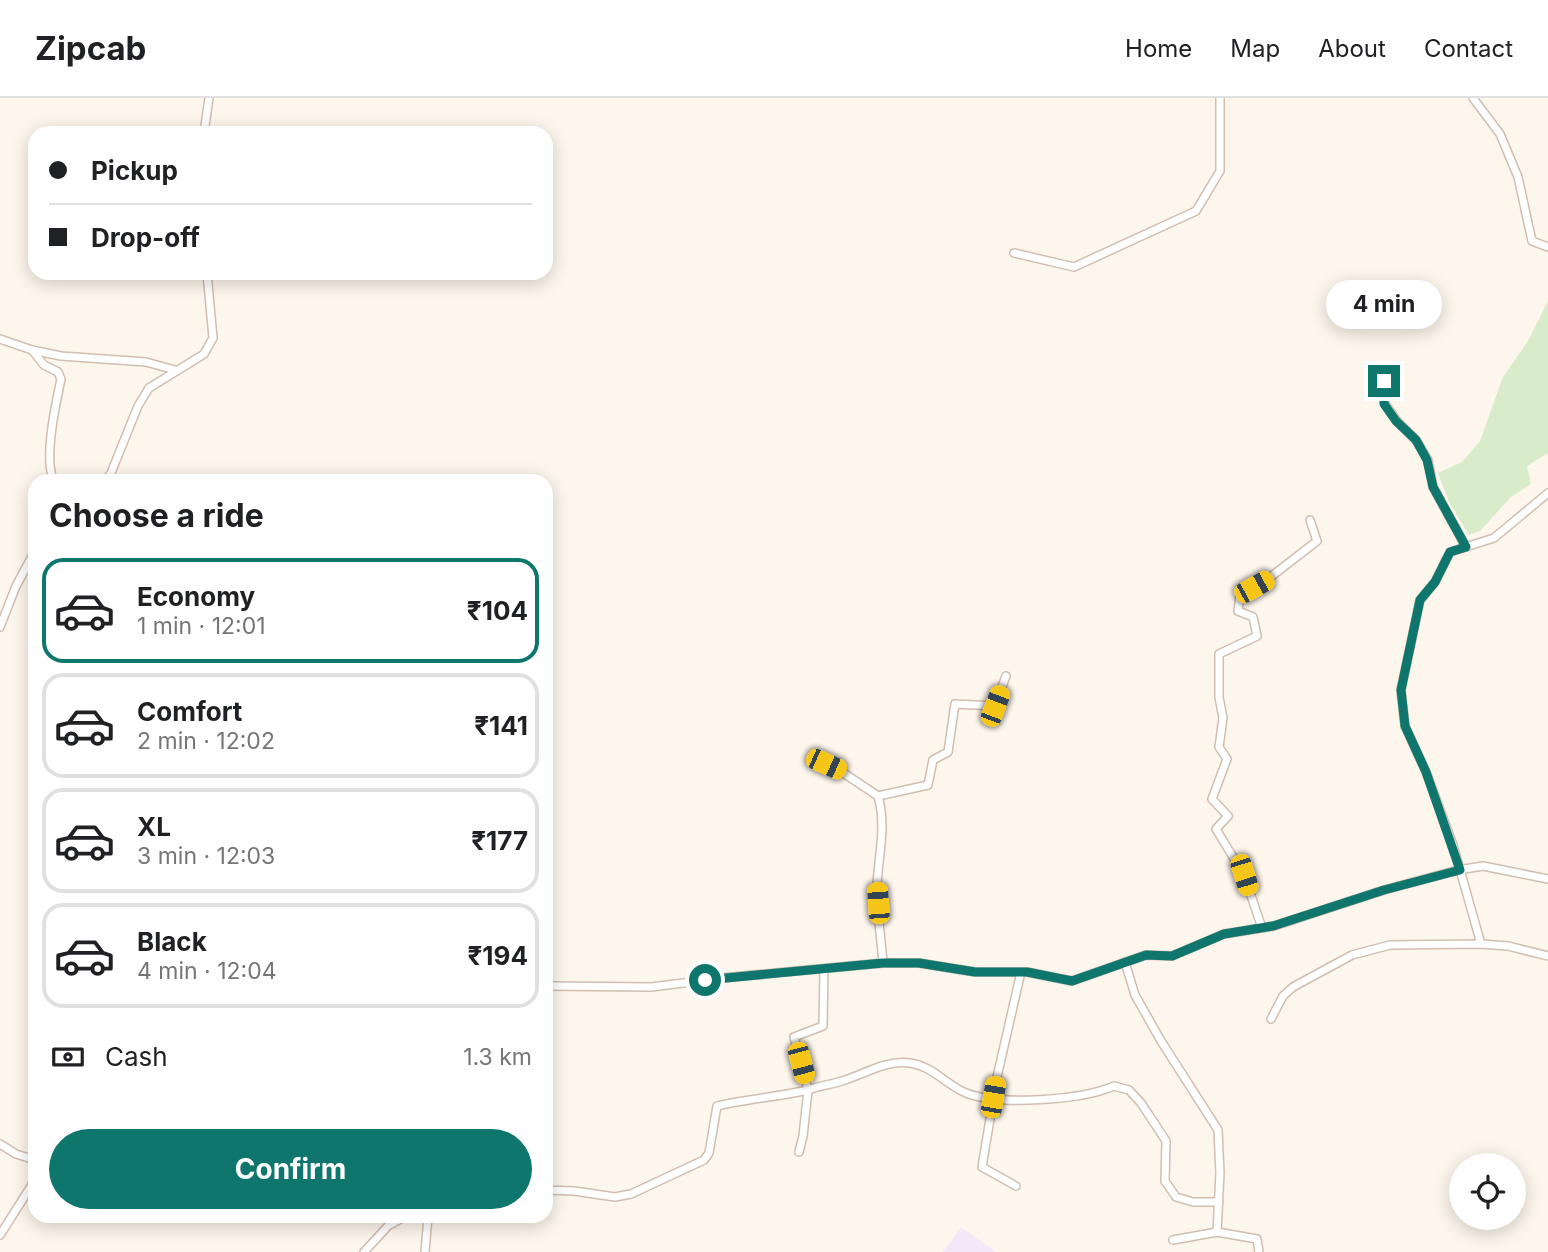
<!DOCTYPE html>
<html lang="en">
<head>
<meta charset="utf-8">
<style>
	body { margin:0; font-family:Inter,sans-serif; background:#f2f2f2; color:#202124; height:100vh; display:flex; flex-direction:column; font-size:26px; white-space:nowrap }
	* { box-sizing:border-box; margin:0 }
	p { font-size:23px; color:#757577 }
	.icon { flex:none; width:38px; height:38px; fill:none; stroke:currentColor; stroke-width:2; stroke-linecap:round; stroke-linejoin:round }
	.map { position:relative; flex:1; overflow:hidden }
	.details { position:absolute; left:28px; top:376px; width:525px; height:749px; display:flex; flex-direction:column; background:#fff; border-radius:21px; box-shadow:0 4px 18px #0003 }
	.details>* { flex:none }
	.hud { position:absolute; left:28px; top:28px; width:525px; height:154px; border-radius:21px; box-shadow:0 4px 18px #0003; display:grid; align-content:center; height:154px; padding:0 21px; background:#fff }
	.buttons { position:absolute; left:1449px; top:1055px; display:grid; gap:14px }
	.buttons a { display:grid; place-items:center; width:77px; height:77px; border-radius:50%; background:#fff; box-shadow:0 4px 18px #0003; font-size:35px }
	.end { position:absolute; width:32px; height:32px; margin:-16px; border:9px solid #0f766e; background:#fff; box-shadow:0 0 0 4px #fff }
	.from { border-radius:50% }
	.bubble { position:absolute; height:49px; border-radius:24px; background:#fff; box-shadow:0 4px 18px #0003; font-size:23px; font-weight:700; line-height:49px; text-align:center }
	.car { position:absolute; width:21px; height:42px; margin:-21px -10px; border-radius:9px; box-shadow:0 0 5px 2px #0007; background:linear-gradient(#f5c518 24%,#345 0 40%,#f5c518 0 76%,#345 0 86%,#f5c518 0) }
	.hud b { display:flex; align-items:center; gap:24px; height:66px; font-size:26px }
	.hud b+b { border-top:2px solid #e0e0e0 }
	.hud i { width:18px; height:18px; background:#202124 }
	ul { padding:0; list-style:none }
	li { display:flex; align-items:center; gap:21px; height:105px; margin:0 14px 10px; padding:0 7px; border:4px solid #e0e0e0; border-radius:21px }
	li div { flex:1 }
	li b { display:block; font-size:26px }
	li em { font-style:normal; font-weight:700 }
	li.current { border-color:#0f766e }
	li>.icon { width:63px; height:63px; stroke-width:1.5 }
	h2 { padding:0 21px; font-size:32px; line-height:84px }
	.pay { display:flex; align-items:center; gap:18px; height:77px; padding:0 21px; font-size:26px }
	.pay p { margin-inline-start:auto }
	.action { display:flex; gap:14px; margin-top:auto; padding:14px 21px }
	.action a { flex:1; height:80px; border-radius:42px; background:#0f766e; color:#fff; font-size:28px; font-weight:700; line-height:80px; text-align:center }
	header { display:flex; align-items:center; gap:42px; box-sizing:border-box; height:98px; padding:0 35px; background:#fff; border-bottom:2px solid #e0e0e0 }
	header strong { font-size:33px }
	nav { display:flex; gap:38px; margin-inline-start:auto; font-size:24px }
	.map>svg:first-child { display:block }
	.education { fill:#f3e8fa }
	.green { fill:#d8ecc9 }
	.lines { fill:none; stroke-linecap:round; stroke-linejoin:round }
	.minor-casing { stroke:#d1beb0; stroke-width:10 }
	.minor { stroke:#fff; stroke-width:7 }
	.route { stroke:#0f766e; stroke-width:9 }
</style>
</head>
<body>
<header>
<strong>Zipcab</strong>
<nav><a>Home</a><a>Map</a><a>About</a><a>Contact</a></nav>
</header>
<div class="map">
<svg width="1548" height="1154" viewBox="0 0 1548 1154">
	<rect width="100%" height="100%" fill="#fdf6ec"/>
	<path class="education" d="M 961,1129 L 996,1154 L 943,1154 Z"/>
	<path class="green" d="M 1548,203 L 1548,355 L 1527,368 L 1531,386 L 1511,399 L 1480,433 L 1469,437 L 1449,404 L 1438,375 L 1462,364 L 1480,343 L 1503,279 L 1528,243 Z"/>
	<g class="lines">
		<defs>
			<g id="minor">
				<path d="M 1473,0 L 1500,36 L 1518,79 L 1532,143 L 1548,149"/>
				<path d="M 204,35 L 209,0"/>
				<path d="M 1014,155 L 1074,169 L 1196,113 L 1220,73 L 1220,0"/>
				<path d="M 0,241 L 32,252 L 44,267 L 58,274 L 61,281 C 56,305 43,362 54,383"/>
				<path d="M 32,252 L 61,258 L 146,264 L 175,272"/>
				<path d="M 1384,283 L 1385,306 L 1397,323 L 1416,342 L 1428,362 L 1433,389 L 1466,449"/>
				<path d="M 105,383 L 111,375 L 138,308 L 149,290 L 204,256 L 213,240 L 207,175"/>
				<path d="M 0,529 L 16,488 L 35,453"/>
				<path d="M 812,660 L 839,672 L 878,698"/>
				<path d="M 1262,830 L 1244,777 L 1216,731 L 1228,718 L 1212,701 L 1227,661 L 1219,649 L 1223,620 L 1219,599 L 1219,556 L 1257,538 L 1253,519 L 1238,513 L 1240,497 L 1268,481 L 1317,443 L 1310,422"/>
				<path d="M 1481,846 L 1453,747 L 1426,674 L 1405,628 L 1401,592 L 1420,502 L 1435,484 L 1450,454 L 1494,440 L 1548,395"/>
				<path d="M 1125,864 L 1135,897 L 1161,943 L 1218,1032 L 1220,1075 L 1217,1134 L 1257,1141 L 1259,1154"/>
				<path d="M 883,865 C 881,840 877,815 877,789 C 878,758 887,729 878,698 L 928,687 L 933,662 L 948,654 L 955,606 L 995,608 L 1006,578"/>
				<path d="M 546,888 L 651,889 L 732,879 L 883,865 L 919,865 L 975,874 L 1027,874 L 1072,883 L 1146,857 L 1172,858 L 1224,836 L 1274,828 L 1384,792 L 1458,772 L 1483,768 L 1548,781"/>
				<path d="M 1271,921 L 1283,898 L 1293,889 L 1352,857 L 1390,847 L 1481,846 L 1508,848 L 1548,858"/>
				<path d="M 0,1046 L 16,1056 L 35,1062"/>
				<path d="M 799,1054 L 803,1038 L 808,992 C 818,988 828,987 839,984 C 864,977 883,962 910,965 C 933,968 946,987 966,995 C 999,1008 1082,1002 1114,988 L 1129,992 L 1141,1005 L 1166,1043 L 1165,1083 L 1176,1099 L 1193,1104 L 1219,1104"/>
				<path d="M 1016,1088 L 982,1069 L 997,979 L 1021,874"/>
				<path d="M 546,1092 L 574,1093 L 615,1099 L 631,1096 L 704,1062 L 709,1055 L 717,1008 C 747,1001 777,999 808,992 L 794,939 L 823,928 L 824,872"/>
				<path d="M 0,1137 L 35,1082"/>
				<path d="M 1173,1142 L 1217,1134"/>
				<path d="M 364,1154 L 388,1128 L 406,1118"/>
				<path d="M 425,1154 L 428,1118"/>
			</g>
		</defs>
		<use href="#minor" class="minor-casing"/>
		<use href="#minor" class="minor"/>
	</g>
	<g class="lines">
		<path class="route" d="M 705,882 L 883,865 L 919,865 L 975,874 L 1027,874 L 1072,883 L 1146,857 L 1172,858 L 1224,836 L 1273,828 L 1384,792 L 1460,772 L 1426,674 L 1405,628 L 1401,592 L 1420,502 L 1435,484 L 1450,454 L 1466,449 L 1433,389 L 1427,362 L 1416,342 L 1396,323 L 1384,306 L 1384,283"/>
	</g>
</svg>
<div class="buttons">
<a><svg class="icon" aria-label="locate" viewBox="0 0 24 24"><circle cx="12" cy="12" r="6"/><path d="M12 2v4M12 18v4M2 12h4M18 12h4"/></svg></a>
</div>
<i class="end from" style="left:705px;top:882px"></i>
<i class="end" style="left:1384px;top:283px"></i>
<div class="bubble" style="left:1326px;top:182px;width:116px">4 min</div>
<i class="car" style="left:1254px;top:489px;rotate:61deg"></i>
<i class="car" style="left:995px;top:608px;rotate:21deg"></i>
<i class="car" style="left:826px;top:666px;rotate:114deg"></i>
<i class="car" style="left:1244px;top:777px;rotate:162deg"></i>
<i class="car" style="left:878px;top:805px;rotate:356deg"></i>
<i class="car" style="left:801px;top:965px;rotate:165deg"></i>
<i class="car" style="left:993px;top:999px;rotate:10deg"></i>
<div class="hud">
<b><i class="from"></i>Pickup</b>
<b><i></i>Drop-off</b>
</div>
<section class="details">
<h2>Choose a ride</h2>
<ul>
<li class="current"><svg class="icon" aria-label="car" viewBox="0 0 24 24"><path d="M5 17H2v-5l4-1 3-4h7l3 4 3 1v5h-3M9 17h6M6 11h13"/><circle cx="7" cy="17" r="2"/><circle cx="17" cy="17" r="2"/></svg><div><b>Economy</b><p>1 min · 12:01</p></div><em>₹104</em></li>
<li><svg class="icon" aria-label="car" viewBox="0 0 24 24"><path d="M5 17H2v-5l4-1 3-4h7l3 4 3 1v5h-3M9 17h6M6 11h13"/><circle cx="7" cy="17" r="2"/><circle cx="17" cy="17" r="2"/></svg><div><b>Comfort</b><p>2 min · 12:02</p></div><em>₹141</em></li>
<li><svg class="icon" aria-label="car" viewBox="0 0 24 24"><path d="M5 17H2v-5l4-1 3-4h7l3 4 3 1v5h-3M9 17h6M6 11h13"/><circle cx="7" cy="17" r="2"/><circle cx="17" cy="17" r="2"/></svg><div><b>XL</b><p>3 min · 12:03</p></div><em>₹177</em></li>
<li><svg class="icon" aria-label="car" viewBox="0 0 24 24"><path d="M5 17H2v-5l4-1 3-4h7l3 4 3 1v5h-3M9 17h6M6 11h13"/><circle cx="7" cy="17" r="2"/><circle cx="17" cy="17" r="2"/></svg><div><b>Black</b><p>4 min · 12:04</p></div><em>₹194</em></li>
</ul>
<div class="pay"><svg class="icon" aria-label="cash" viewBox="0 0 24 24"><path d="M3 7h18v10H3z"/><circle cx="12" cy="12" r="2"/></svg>Cash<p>1.3 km</p></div>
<div class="action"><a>Confirm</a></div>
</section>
</div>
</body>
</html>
